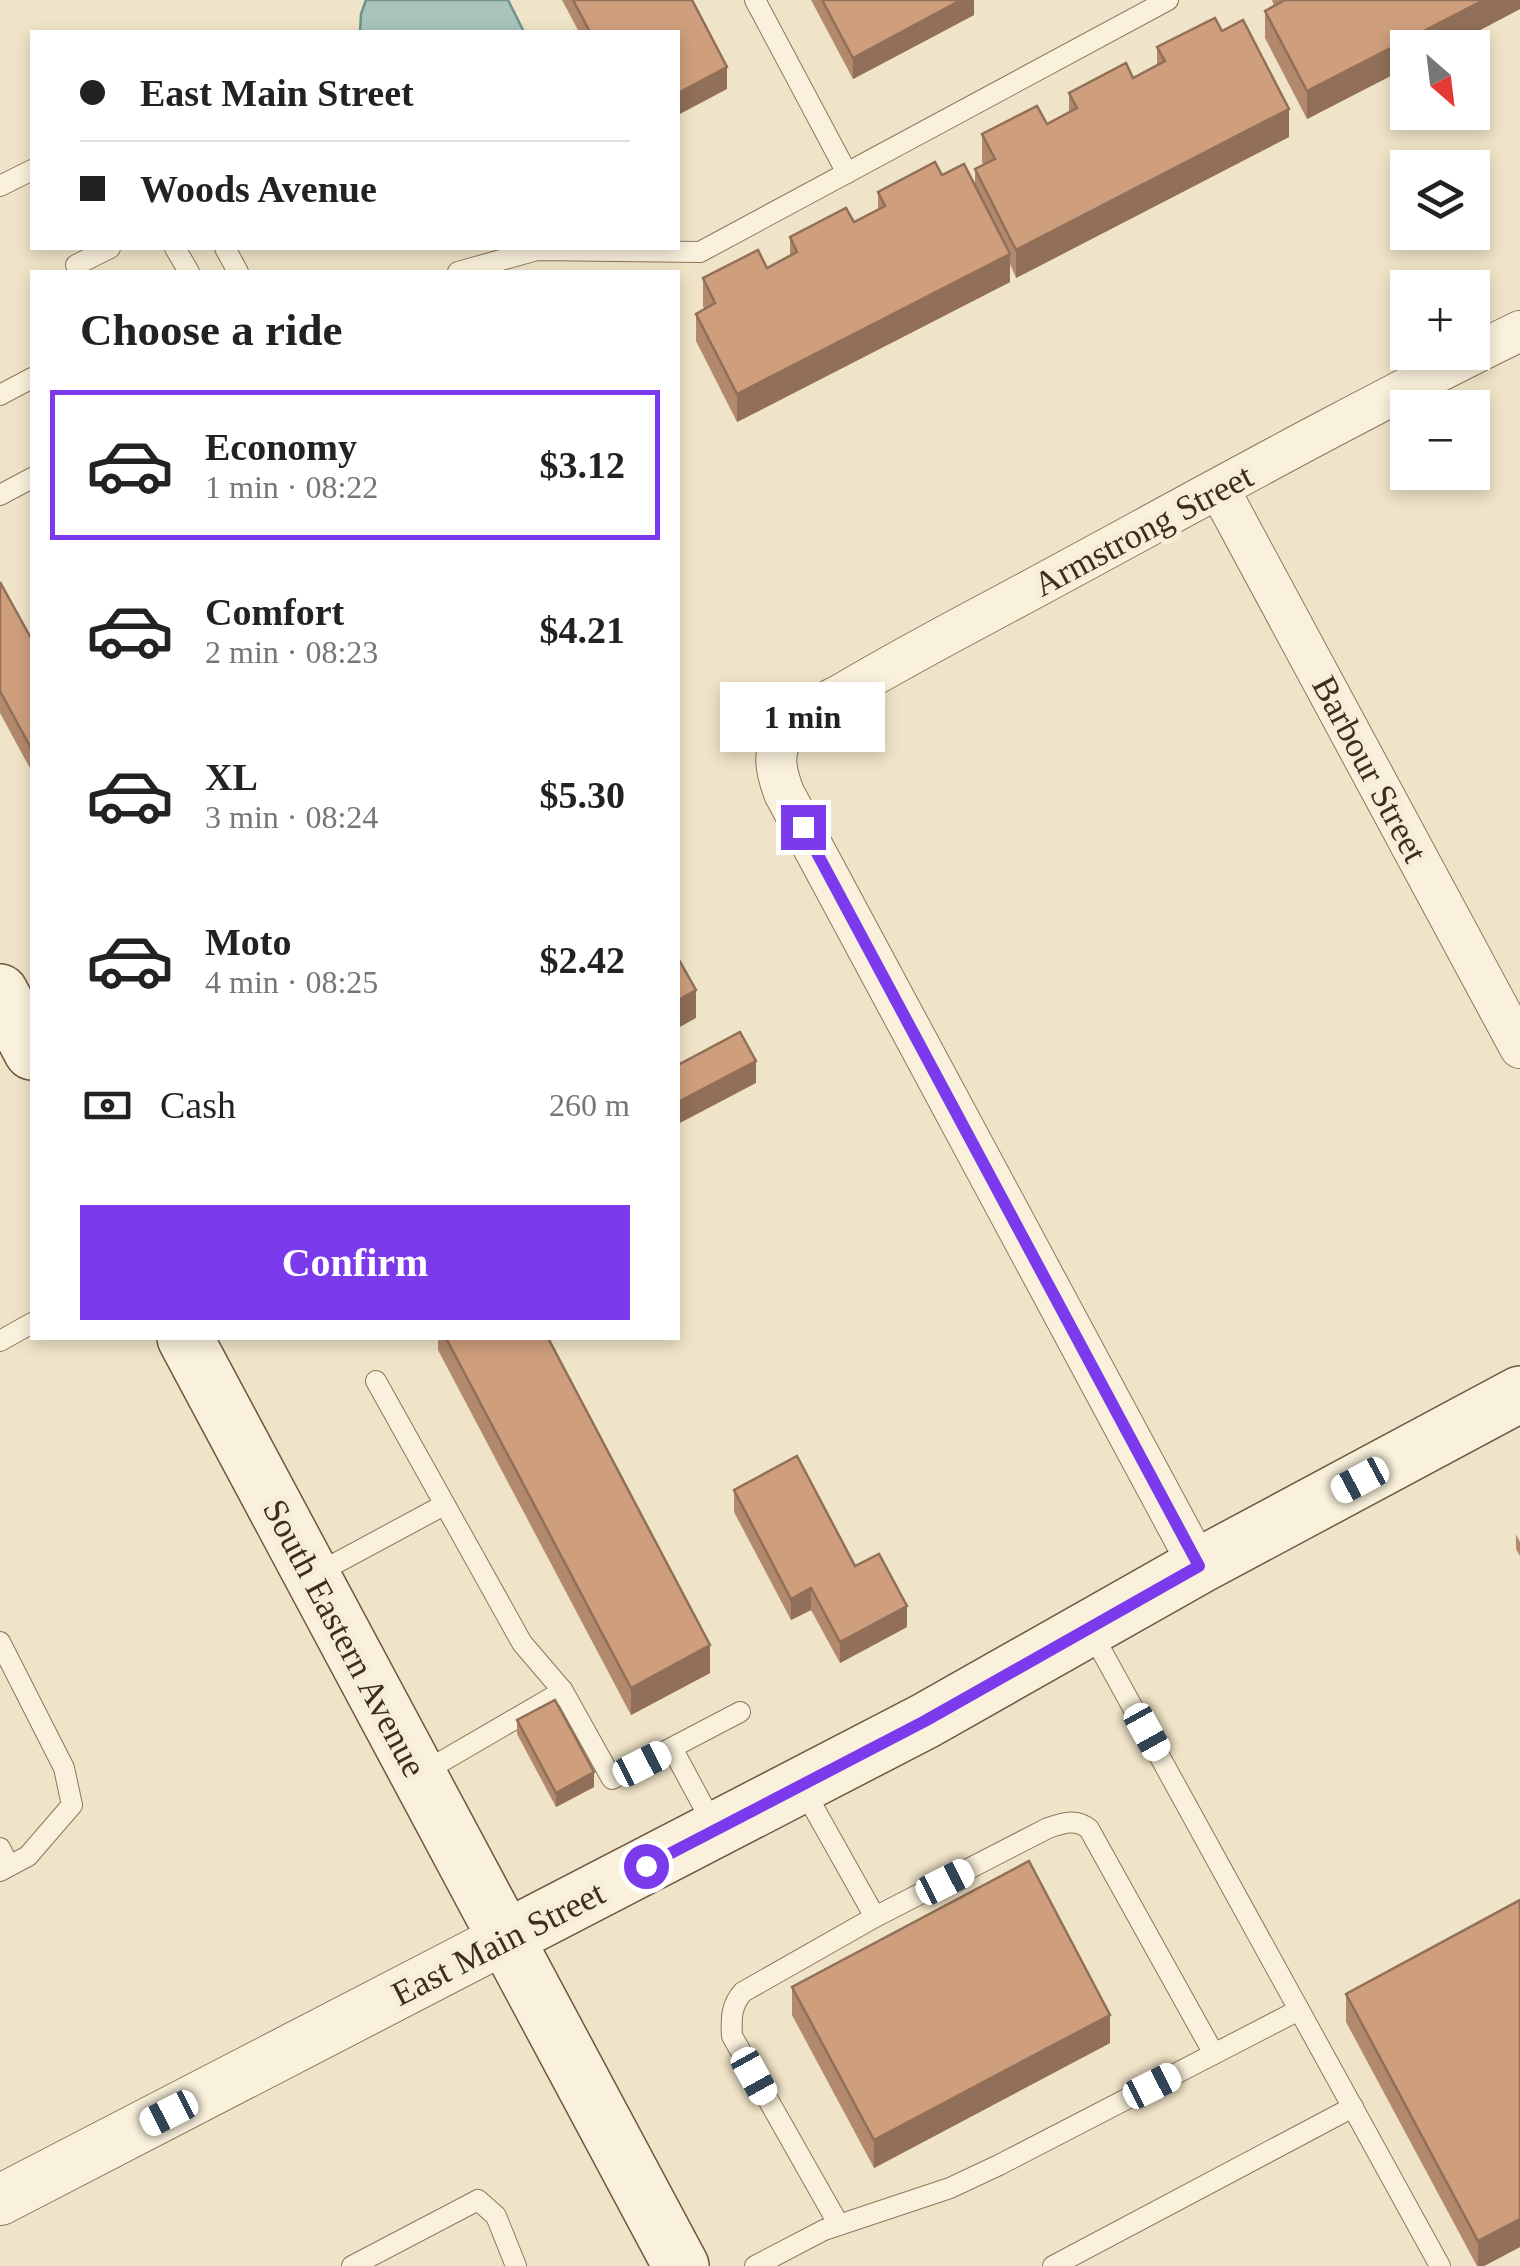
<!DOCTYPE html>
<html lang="en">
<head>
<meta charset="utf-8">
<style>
	body { margin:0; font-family:"Times New Roman",serif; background:#f6f6f6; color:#222; height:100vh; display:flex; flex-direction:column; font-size:38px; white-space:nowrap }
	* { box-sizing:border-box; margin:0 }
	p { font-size:32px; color:#767676 }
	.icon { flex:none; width:55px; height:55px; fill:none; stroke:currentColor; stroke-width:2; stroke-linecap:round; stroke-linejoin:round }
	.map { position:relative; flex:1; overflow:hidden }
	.drawer { position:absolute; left:30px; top:270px; width:650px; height:1070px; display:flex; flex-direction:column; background:#fff; border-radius:0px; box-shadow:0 5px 15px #0003 }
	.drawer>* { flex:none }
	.banner { position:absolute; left:30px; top:30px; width:650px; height:220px; border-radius:0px; box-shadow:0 5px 15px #0003; display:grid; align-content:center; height:220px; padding:0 50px; background:#fff }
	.needle { width:65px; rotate:152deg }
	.fabs { position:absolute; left:1390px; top:30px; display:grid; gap:20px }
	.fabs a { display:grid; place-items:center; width:100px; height:100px; border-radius:0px; background:#fff; box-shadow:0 5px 15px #0003; font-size:50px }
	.end { position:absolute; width:45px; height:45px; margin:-22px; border:12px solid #7c3aed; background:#fff; box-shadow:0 0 0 5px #fff }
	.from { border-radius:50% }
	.bubble { position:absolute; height:70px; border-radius:0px; background:#fff; box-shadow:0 5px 15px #0003; font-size:32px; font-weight:800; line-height:70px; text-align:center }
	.car { position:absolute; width:30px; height:60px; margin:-30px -15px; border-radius:12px; box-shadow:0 0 8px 2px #0007; background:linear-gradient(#fff 24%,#345 0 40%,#fff 0 76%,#345 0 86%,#fff 0) }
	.banner b { display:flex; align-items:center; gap:35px; height:95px; font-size:38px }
	.banner b+b { border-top:2px solid #e0e0e0 }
	.banner i { width:25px; height:25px; background:#222 }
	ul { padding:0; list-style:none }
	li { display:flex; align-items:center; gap:30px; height:150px; margin:0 20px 15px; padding:0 30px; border:5px solid transparent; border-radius:0px }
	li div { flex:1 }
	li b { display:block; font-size:38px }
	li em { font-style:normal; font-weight:800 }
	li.current { border-color:#7c3aed }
	li>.icon { width:90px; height:90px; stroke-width:1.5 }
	h2 { padding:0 50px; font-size:45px; line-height:120px }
	.pay { display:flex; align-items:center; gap:25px; height:110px; padding:0 50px; font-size:38px }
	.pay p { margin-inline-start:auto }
	.button { display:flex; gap:20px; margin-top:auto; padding:20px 50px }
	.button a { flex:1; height:115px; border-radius:0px; background:#7c3aed; color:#fff; font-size:40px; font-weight:800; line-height:115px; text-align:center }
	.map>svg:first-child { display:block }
	.water { fill:#a9c4bc; stroke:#6f938a; stroke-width:2.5 }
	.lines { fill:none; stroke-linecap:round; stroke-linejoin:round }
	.service-casing { stroke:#8d765c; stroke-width:22 }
	.minor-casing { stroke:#8d765c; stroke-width:42 }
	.tertiary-casing { stroke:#8d765c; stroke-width:52 }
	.secondary-casing { stroke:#6f573f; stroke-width:58 }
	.service { stroke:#faf1dc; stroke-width:20 }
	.minor { stroke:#faf1dc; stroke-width:40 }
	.tertiary { stroke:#faf1dc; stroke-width:50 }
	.secondary { stroke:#faf1dc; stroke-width:55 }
	.wall { fill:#b2896c }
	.shaded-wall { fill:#916f58 }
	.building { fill:#cf9f7d; stroke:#916f58; stroke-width:2.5 }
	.route { stroke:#7c3aed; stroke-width:12 }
	.labels { text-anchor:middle; stroke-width:10; stroke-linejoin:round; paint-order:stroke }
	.street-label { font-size:35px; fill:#3d2e20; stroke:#f7eed8 }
</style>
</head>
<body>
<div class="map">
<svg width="1520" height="2266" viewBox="0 0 1520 2266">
	<rect width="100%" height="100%" fill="#f0e4c8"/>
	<path class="water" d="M 366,0 L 508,0 L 524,32 L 360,32 L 361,14 Z"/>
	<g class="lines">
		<defs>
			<g id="service">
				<path d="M 755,0 L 847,173"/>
				<path d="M 0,186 L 32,170"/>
				<path d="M 175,248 L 189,272"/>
				<path d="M 225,248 L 238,272"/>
				<path d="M 76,265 L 110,248"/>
				<path d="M 458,272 L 537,250 L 700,252 L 1168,0"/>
				<path d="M 0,395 L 32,378"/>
				<path d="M 0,495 L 32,478"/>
				<path d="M 0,1341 L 32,1323"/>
				<path d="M 376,1381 L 522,1643 L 563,1691 L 612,1779 L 740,1712"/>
				<path d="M 314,1575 L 444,1505"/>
				<path d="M 1089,1628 L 1440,2266"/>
				<path d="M 0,1642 L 64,1768 L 72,1805 L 28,1856 L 0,1871"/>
				<path d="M 672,1748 L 715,1828"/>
				<path d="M 422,1773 L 563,1691"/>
				<path d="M 802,1787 L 875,1917"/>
				<path d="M 0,1848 L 9,1866"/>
				<path d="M 839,2225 L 732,2036 C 731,2019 731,2005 743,1992 L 875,1917 L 1048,1828 C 1063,1823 1076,1818 1089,1829 L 1214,2054"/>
				<path d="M 352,2266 L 478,2200 L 496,2216 L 516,2266"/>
				<path d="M 755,2266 L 824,2230 L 950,2188 L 999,2165 L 1299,2010"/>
				<path d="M 1053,2266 L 1353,2107"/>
			</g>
			<g id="minor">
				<path d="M 1219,489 L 1520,1048"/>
				<path d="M 1199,1566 L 784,793 C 775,769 771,750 788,729 C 802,713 827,702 845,692 C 891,665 937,640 984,615 C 1162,520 1338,420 1520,331"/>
			</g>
			<path id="tertiary" d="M 0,2200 L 506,1938"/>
			<g id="secondary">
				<path d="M 0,992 L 32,1052"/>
				<path d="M 185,1338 L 681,2266"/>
				<path d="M 506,1938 L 925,1721 L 1199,1566 L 1520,1394"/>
			</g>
		</defs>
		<use href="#service" class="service-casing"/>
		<use href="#minor" class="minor-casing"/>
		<use href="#tertiary" class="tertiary-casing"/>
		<use href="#secondary" class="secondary-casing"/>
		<use href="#service" class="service"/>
		<use href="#minor" class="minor"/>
		<use href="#tertiary" class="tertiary"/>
		<use href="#secondary" class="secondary"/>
	</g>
	<g class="wall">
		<path d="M 562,0 L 692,0 L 727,89 L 678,32 L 579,32 Z"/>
		<path d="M 811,0 L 974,0 L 974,15 L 853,79 Z"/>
		<path d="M 1272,0 L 1520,0 L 1520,9 L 1446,48 L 1408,48 L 1408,67 L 1307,119 L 1265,38 L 1265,11 L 1274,6 Z"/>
		<path d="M 1222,31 L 1289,137 L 1016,278 L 1010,264 L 1010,282 L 737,422 L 696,341 L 696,314 L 704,309 L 703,306 L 703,278 L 767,268 L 790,256 L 790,237 L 854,222 L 878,210 L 878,192 L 942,175 L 975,186 L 975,169 L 984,165 L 982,162 L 982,134 L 1047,124 L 1069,112 L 1069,93 L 1133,78 L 1157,65 L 1157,47 Z"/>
		<path d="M 0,582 L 32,640 L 32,772 L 0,713 Z"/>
		<path d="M 438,1338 L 548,1338 L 710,1673 L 631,1715 L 438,1350 Z"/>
		<path d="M 734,1490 L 855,1566 L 907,1627 L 840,1663 L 811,1610 L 791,1620 L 734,1512 Z"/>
		<path d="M 1516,1534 L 1520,1542 L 1520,1556 L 1516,1549 Z"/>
		<path d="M 517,1720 L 594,1787 L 556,1807 L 517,1734 Z"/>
		<path d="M 1520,1900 L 1520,2247 L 1484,2266 L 1477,2266 L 1346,2022 L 1346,1994 Z"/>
		<path d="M 792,1987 L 1110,2043 L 874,2168 L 792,2015 Z"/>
	</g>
	<g class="shaded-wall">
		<path d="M 961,0 L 974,0 L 974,15 L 853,79 L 853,58 Z"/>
		<path d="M 1484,0 L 1520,0 L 1520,9 L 1446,48 L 1408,48 L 1408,67 L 1307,119 L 1307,91 Z"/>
		<path d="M 727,67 L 727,89 L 678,115 L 678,93 Z"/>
		<path d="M 1289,109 L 1289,137 L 1016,278 L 1016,250 Z"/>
		<path d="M 1010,254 L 1010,282 L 737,422 L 737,394 Z"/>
		<path d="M 696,990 L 696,1018 L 678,1028 L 678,1000 Z"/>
		<path d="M 756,1061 L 756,1083 L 678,1124 L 678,1102 Z"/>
		<path d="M 811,1588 L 811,1610 L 791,1620 L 791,1599 Z"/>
		<path d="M 907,1606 L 907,1627 L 840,1663 L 840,1642 Z"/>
		<path d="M 710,1645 L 710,1673 L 631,1715 L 631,1688 Z"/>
		<path d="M 594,1772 L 594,1787 L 556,1807 L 556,1793 Z"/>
		<path d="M 1110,2015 L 1110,2043 L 874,2168 L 874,2140 Z"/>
		<path d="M 1520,2219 L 1520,2247 L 1484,2266 L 1478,2266 L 1478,2241 Z"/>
	</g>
	<g class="building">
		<path d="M 573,0 L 692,0 L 727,67 L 678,93 L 678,32 L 590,32 Z"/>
		<path d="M 822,0 L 961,0 L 853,58 Z"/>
		<path d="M 1285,0 L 1484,0 L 1307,91 L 1265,11 Z"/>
		<path d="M 1215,18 L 1222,31 L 1243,20 L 1289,109 L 1016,250 L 975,169 L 995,159 L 982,134 L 1037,106 L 1047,124 L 1077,108 L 1069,93 L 1126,63 L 1133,78 L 1165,61 L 1157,47 Z"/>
		<path d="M 935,162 L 942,175 L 964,164 L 1010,254 L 737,394 L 696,314 L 715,303 L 703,278 L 758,250 L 767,268 L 797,252 L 790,237 L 846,208 L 854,222 L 885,206 L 878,192 Z"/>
		<path d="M 0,582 L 32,640 L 32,750 L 0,691 Z"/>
		<path d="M 678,958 L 696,990 L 678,1000 Z"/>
		<path d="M 740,1032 L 756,1061 L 678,1102 L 678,1065 Z"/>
		<path d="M 446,1338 L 548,1338 L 710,1645 L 631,1688 Z"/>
		<path d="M 797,1456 L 855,1566 L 879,1554 L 907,1606 L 840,1642 L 811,1588 L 791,1599 L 734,1490 Z"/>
		<path d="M 555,1700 L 594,1772 L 556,1793 L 517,1720 Z"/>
		<path d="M 1029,1861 L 1110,2015 L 874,2140 L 792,1987 Z"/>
		<path d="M 1520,1900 L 1520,2219 L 1478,2241 L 1346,1994 Z"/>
	</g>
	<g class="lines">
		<path class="route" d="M 646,1866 L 925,1721 L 1199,1566 L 803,827"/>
	</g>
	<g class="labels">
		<g class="street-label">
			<text transform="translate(1143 530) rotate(-28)" y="12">Armstrong Street</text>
			<text transform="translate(1370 769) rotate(62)" y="12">Barbour Street</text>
			<text transform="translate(345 1638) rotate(62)" y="12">South Eastern Avenue</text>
			<text transform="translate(498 1943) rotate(-27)" y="12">East Main Street</text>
		</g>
	</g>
</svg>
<div class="fabs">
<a><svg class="needle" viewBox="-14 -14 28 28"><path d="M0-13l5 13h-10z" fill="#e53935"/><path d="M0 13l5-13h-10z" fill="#767676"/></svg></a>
<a><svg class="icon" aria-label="layers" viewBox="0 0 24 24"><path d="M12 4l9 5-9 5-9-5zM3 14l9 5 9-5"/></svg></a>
<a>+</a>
<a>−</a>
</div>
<i class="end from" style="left:646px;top:1866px"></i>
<i class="end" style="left:803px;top:827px"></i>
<div class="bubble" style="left:720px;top:682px;width:165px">1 min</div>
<i class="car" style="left:1360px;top:1480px;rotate:242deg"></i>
<i class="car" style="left:1147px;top:1732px;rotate:151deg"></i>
<i class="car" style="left:642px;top:1764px;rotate:63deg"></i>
<i class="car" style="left:945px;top:1882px;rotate:63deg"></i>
<i class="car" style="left:754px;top:2076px;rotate:151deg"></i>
<i class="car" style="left:1152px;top:2086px;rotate:63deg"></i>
<i class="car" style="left:169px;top:2113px;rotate:243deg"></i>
<div class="banner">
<b><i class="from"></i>East Main Street</b>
<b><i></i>Woods Avenue</b>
</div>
<section class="drawer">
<h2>Choose a ride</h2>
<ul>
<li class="current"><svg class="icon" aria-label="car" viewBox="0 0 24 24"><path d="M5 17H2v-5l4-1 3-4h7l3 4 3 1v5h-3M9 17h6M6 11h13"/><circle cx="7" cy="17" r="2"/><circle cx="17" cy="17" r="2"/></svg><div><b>Economy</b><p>1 min · 08:22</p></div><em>$3.12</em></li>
<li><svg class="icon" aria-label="car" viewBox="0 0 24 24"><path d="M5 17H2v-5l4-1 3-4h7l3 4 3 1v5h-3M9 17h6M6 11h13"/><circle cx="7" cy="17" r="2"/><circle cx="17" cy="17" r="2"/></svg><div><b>Comfort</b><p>2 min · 08:23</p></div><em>$4.21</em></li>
<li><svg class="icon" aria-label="car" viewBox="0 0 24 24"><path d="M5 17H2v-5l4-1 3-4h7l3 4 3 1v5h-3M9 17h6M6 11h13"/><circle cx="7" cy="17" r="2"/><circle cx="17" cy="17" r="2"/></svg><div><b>XL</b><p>3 min · 08:24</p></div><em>$5.30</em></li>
<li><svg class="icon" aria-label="car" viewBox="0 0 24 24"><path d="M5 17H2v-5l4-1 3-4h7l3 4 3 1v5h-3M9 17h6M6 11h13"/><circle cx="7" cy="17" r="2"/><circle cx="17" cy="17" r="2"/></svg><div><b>Moto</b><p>4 min · 08:25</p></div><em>$2.42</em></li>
</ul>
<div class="pay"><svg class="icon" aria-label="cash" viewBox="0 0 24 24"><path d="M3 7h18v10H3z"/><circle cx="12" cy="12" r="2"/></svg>Cash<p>260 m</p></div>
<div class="button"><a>Confirm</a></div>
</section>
</div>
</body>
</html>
